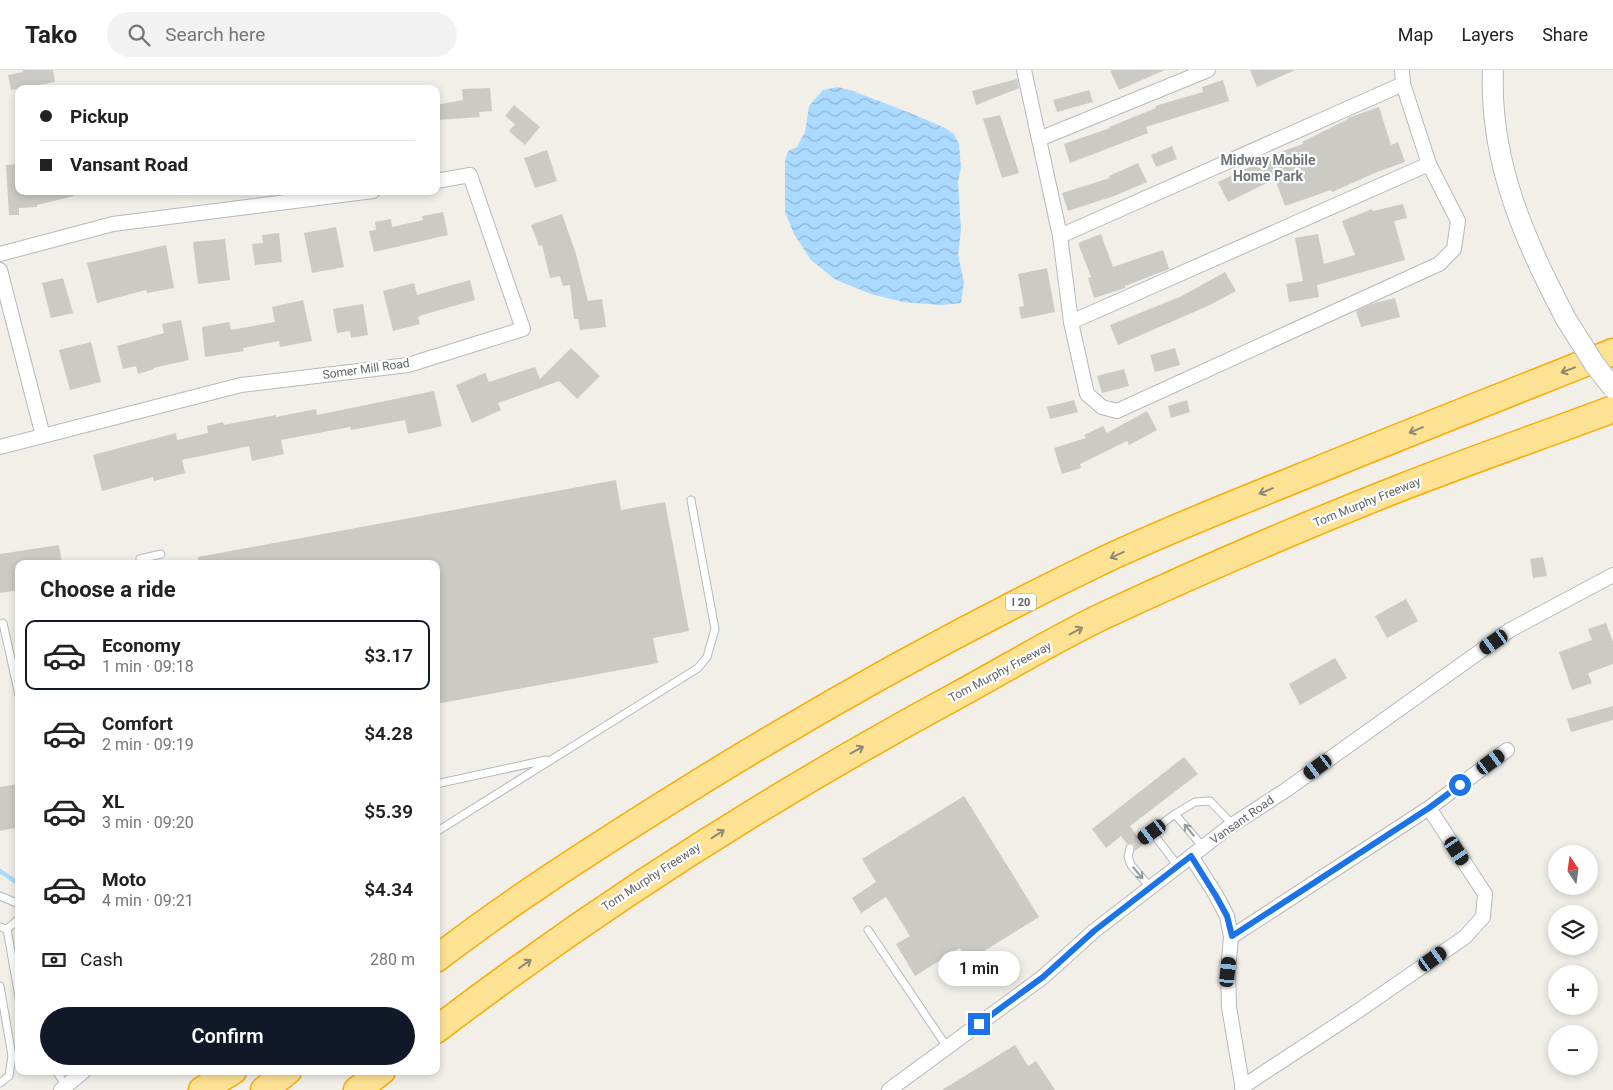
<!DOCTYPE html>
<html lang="en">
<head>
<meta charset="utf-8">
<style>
	body { margin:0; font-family:Roboto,sans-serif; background:#f2f2f2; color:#222; height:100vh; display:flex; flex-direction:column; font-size:19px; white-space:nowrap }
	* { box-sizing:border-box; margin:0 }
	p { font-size:16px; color:#767676 }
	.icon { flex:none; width:28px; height:28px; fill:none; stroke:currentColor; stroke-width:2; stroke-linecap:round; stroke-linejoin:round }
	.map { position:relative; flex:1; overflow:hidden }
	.details { position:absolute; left:15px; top:490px; width:425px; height:515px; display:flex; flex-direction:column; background:#fff; border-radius:10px; box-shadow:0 2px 8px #0003 }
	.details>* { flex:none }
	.hud { position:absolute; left:15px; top:15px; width:425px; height:110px; border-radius:10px; box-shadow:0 2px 8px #0003; display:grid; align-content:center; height:110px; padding:0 25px; background:#fff }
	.needle { width:32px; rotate:347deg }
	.buttons { position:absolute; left:1548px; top:775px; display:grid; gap:10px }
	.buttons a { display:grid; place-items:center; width:50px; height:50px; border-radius:50%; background:#fff; box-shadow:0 2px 8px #0003; font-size:25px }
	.end { position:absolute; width:22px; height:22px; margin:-11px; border:6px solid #1a73e8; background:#fff; box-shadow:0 0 0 2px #fff }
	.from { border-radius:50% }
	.bubble { position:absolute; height:35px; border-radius:18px; background:#fff; box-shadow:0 2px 8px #0003; font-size:16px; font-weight:600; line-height:35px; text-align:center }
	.car { position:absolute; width:15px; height:30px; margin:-15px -8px; border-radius:6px; box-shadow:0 0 4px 1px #0007; background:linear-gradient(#222 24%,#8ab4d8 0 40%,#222 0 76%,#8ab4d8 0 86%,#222 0) }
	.hud b { display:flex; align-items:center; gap:18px; height:48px; font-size:19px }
	.hud b+b { border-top:1px solid #e0e0e0 }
	.hud i { width:12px; height:12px; background:#222 }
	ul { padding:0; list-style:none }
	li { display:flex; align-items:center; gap:15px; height:70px; margin:0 10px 8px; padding:0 15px; border:2px solid transparent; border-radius:10px }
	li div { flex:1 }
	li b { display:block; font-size:19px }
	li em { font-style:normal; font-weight:600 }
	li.selected { border-color:#111827 }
	li>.icon { width:45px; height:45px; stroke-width:1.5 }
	h2 { padding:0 25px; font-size:22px; line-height:60px }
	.pay { display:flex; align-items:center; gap:12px; height:55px; padding:0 25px; font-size:19px }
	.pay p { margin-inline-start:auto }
	.action { display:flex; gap:10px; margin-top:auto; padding:10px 25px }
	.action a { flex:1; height:58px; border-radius:30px; background:#111827; color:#fff; font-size:20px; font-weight:600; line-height:58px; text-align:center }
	header { display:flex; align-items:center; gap:30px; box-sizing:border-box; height:70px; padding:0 25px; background:#fff; border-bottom:1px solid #e0e0e0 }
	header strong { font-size:24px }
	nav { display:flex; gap:28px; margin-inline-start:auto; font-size:18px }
	.search { width:350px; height:45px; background:#f2f2f2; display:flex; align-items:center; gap:12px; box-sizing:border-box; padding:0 18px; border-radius:28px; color:#767676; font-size:19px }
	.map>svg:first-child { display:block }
	.water { fill:url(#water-waves) }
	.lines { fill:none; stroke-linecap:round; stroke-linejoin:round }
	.stream { stroke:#aadaff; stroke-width:4.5 }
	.building { fill:#cccac5 }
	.lane-casing { stroke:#b5b8bc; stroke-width:9 }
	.street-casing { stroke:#b5b8bc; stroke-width:16 }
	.secondary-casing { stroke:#b6babf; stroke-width:22 }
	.highway-casing { stroke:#f9ab00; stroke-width:29 }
	.lane { stroke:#fff; stroke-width:7 }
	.street { stroke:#fff; stroke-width:14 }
	.secondary { stroke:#fff; stroke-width:20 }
	.highway { stroke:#fde293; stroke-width:26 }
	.secondary-bridge-casing { stroke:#b6babf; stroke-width:22; stroke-linecap:butt }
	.secondary-bridge { stroke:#fff; stroke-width:20 }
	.oneway { stroke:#8e8975 }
	.oneway2 { stroke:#979a9d }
	.route { stroke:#1a73e8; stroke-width:6 }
	.labels { text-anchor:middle; stroke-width:4.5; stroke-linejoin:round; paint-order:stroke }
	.shield { fill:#fff; stroke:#8f9295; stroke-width:1 }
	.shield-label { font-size:11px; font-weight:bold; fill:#5f6368 }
	.street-label { font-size:12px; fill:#5f6368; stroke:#fff }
	.neighbourhood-label { font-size:14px; font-weight:bold; fill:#70757a; stroke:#fff }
</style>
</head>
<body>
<header>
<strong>Tako</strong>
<div class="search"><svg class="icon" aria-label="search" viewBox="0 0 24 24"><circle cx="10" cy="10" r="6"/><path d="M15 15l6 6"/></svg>Search here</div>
<nav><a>Map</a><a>Layers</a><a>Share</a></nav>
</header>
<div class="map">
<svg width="1613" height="1020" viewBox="0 0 1613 1020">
	<defs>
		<pattern id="water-waves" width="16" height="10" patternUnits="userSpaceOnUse" patternTransform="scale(1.25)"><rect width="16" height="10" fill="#aadaff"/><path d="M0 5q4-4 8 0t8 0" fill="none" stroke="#8eb4d2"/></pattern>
	</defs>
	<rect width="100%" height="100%" fill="#f1efe8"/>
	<path class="water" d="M 838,17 L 853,21 L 910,43 L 943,57 L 954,64 L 959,74 L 961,98 L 958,112 L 961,160 L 958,185 L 964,212 L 961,233 L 941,235 L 903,232 L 871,224 L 836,210 L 811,190 L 794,164 L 785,142 L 785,91 L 788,81 L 797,77 L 805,62 L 809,36 L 823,20 Z"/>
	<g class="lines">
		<path class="stream" d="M 0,801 L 19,814"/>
	</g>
	<g class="building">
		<path d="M 22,0 L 53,0 L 55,12 L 11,20 L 8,5 L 23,2 Z"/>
		<path d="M 1110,0 L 1165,0 L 1119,20 Z"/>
		<path d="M 1250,0 L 1295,0 L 1257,17 Z"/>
		<path d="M 1017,9 L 1019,18 L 976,35 L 972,21 Z"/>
		<path d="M 1223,10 L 1229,31 L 1146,57 L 1148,63 L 1070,93 L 1064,74 L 1110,58 L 1109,57 L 1156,38 L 1155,36 L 1203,22 L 1202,17 Z"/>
		<path d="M 490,18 L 492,41 L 479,42 L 480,47 L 436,50 L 436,35 L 463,30 L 462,19 Z"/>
		<path d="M 1089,20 L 1093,32 L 1057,42 L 1053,30 Z"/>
		<path d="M 514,35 L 540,57 L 525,75 L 509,61 L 515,54 L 505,46 Z"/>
		<path d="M 1379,37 L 1391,75 L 1398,72 L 1405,92 L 1377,102 L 1332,122 L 1331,120 L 1285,136 L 1275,109 L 1228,132 L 1218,112 L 1262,91 L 1261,89 L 1303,74 L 1302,72 L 1348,49 L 1348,48 Z"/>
		<path d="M 1000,45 L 1019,103 L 1002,108 L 983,49 Z"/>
		<path d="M 1172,76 L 1177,89 L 1156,97 L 1151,85 Z"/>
		<path d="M 547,80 L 557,111 L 535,118 L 524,88 Z"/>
		<path d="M 1138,93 L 1147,112 L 1114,126 L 1068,141 L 1062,123 L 1110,108 L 1109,106 Z"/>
		<path d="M 19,94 L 19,121 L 74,121 L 74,126 L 37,135 L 37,137 L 19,138 L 19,145 L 9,145 L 6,95 Z"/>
		<path d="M 1403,134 L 1407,148 L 1394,151 L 1405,190 L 1317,215 L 1319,227 L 1289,232 L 1286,214 L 1303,211 L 1295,168 L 1318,164 L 1324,194 L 1355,185 L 1342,151 L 1372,139 L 1373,141 Z"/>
		<path d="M 443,142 L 448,165 L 374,182 L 369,161 L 376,160 L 375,152 L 391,149 L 392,157 L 423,150 L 422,146 Z"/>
		<path d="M 562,144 L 576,184 L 588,231 L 602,229 L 606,257 L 580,260 L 578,249 L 574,249 L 570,215 L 563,216 L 560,206 L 550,208 L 542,175 L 539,176 L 531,155 Z"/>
		<path d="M 336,157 L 344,197 L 312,203 L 304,163 Z"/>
		<path d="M 279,163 L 282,192 L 255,195 L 252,174 L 263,173 L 262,165 Z"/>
		<path d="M 1101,164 L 1113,197 L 1163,180 L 1169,199 L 1125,216 L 1125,218 L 1094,228 L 1088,208 L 1091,207 L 1078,173 Z"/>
		<path d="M 225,169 L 230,210 L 198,214 L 193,172 Z"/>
		<path d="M 166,175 L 174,218 L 147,223 L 146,220 L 97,233 L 87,193 Z"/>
		<path d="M 1047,198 L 1055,242 L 1021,249 L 1019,237 L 1024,236 L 1018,204 Z"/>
		<path d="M 1225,202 L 1236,221 L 1210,235 L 1118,275 L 1110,255 L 1182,226 Z"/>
		<path d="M 63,208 L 73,243 L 51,248 L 42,213 Z"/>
		<path d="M 470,210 L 475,230 L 422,245 L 418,247 L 420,254 L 393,261 L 383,221 L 414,213 L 417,225 Z"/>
		<path d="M 1395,228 L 1400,247 L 1361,257 L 1356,241 L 1374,233 Z"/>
		<path d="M 303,230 L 312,271 L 280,277 L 279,271 L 243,278 L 244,281 L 205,287 L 202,257 L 229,252 L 231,260 L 275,252 L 272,237 Z"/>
		<path d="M 363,234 L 368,265 L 351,268 L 350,261 L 337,263 L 333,239 Z"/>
		<path d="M 181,250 L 189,290 L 153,298 L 154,299 L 138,304 L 136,296 L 123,299 L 117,276 L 164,263 L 162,254 Z"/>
		<path d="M 91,272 L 101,312 L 70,320 L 59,280 Z"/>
		<path d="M 571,278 L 600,306 L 577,329 L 559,311 L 498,333 L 501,340 L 472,353 L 456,315 L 485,303 L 489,312 L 535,297 L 540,309 Z"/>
		<path d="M 1175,278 L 1180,295 L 1155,302 L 1150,285 Z"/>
		<path d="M 1124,299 L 1129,316 L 1102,323 L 1097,306 Z"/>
		<path d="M 434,321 L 442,356 L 408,364 L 405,350 L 351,360 L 350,357 L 281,370 L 284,384 L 252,391 L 249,376 L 182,390 L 185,403 L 154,411 L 153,407 L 102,421 L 93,385 L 176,363 L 177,370 L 208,363 L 207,356 L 223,352 L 224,355 L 276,345 L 276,347 L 316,339 L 317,345 Z"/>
		<path d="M 1074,330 L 1078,342 L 1050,349 L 1047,337 Z"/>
		<path d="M 1187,330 L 1190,342 L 1171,348 L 1168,336 Z"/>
		<path d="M 1147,341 L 1157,360 L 1129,375 L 1127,371 L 1080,394 L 1081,398 L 1062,404 L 1054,378 L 1086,368 L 1084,365 L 1103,356 L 1107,363 Z"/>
		<path d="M 616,410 L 621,440 L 665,432 L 689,561 L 653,568 L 658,593 L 436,634 L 436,494 L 198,494 L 198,487 Z"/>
		<path d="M 59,475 L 62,494 L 19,494 L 19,520 L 0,523 L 0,484 Z"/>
		<path d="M 1543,487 L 1547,506 L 1533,508 L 1530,489 Z"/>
		<path d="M 1406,529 L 1418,551 L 1387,568 L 1375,546 Z"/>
		<path d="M 1606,553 L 1613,572 L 1613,594 L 1588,603 L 1592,613 L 1572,620 L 1559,582 L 1592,570 L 1588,559 Z"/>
		<path d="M 1335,588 L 1347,608 L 1300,635 L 1289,614 Z"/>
		<path d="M 1613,636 L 1613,650 L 1571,662 L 1567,649 Z"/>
		<path d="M 1184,687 L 1198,704 L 1130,756 L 1137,766 L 1136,769 L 1137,772 L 1144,774 L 1135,781 L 1134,774 L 1131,773 L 1127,774 L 1121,766 L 1106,778 L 1092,759 Z"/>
		<path d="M 19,714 L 19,757 L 0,761 L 0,717 Z"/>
		<path d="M 964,726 L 1039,847 L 968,891 L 960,878 L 915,906 L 896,874 L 910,866 L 886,827 L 861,843 L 852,828 L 876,812 L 862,789 Z"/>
		<path d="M 1015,975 L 1028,996 L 1036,991 L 1055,1020 L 942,1020 Z"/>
	</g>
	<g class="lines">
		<defs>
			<g id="lane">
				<path d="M 141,494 L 140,489 L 161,484"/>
				<path d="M 3,553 L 19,625"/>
				<path d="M 436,714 L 546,690"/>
				<path d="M 1175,744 L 1203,777"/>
				<path d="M 436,762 L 698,598 L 707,587 L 715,559 L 691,430"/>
				<path d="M 1152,762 L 1178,796"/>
				<path d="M 1141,769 L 1175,744 L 1195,732 L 1210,731 L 1233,755"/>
				<path d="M 1130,778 L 1128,787 L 1131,795 L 1150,817"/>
				<path d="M 0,826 L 19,834"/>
				<path d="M 0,857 L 7,859 L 19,927"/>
				<path d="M 7,859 L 19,849"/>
				<path d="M 868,860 L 947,977"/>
				<path d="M 0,916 L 12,986"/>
				<path d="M 56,1001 L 66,1016"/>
				<path d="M 0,1013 L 9,1006 L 12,986 L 19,984"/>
			</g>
			<g id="street">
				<path d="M 1024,0 L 1060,166 L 1071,252 L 1087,324 L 1102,337 L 1117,341 L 1439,194 L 1454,179 L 1458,151 L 1429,94 L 1403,14 L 1402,0"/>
				<path d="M 1039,69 L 1208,0"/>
				<path d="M 1060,166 L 1403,14"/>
				<path d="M 0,184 L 113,154 L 373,121"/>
				<path d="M 0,200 L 43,366"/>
				<path d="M 1071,252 L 1429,94"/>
				<path d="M 0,377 L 241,315 L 408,295 L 523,259 L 470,105 L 436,111"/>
				<path d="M 1429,738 L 1507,680"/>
				<path d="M 1191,786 L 1216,825 L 1227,846 L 1231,867 L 1228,901 L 1229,937 L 1243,1020"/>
				<path d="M 1231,867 L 1429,738 L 1485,824 L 1483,847 L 1465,867 L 1355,943 L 1242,1017"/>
				<path d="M 61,1020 L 84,1001"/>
				<path d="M 889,1020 L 1043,907 L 1094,861 L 1229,757 L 1286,720 L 1510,560 L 1613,505"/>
			</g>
			<path id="secondary" d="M 1493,0 C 1489,90 1525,172 1566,249"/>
			<g id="highway">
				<path d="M 436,889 C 509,833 585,784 663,735 C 806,645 954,562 1106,489 C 1166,461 1229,436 1291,411 C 1398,367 1505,325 1613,282"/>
				<path d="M 436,960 C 601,834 773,725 956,626 C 1004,600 1053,570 1103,546 C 1202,500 1303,456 1405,416 C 1474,389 1544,365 1613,339"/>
				<path d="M 202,1020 L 233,1001"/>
				<path d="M 264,1020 L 288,1001"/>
				<path d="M 357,1020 L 382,1001"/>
			</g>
		</defs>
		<use href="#lane" class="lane-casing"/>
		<use href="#street" class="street-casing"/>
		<use href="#secondary" class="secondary-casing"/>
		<use href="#highway" class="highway-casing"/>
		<use href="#lane" class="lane"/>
		<use href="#street" class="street"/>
		<use href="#secondary" class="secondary"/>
		<use href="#highway" class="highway"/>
		<defs>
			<path id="secondary-bridge" d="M 1566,249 L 1595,295 L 1613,318"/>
		</defs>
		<use href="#secondary-bridge" class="secondary-bridge-casing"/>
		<use href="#secondary-bridge" class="secondary-bridge"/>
	</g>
	<defs><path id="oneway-shaft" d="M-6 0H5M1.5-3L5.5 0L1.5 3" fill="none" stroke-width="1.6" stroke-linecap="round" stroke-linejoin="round" transform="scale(1.25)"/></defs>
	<g class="oneway">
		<use href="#oneway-shaft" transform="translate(1568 300) rotate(159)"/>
		<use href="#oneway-shaft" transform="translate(1416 360) rotate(158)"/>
		<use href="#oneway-shaft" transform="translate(1266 421) rotate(158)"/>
		<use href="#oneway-shaft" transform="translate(1117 485) rotate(156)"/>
		<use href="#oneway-shaft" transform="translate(1076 561) rotate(-28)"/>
		<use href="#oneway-shaft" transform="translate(857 680) rotate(-29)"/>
		<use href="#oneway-shaft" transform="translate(718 764) rotate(-33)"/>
		<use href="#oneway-shaft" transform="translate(525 894) rotate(-35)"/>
	</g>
	<g class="oneway2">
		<use href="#oneway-shaft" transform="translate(1189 760) rotate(-130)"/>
		<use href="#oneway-shaft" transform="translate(1138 803) rotate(50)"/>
	</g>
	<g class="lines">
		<path class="route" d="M 979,954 L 1043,907 L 1094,861 L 1191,786 L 1216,826 L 1227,846 L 1232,866 L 1429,738 L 1460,715"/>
	</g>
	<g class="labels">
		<rect class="shield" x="1006" y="523.5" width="30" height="17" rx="4"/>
		<g class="shield-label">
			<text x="1021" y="536">I 20</text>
		</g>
		<g class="street-label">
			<text transform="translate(366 299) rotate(-8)" y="4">Somer Mill Road</text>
			<text transform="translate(1367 432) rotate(-22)" y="4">Tom Murphy Freeway</text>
			<text transform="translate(1000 602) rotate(-28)" y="4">Tom Murphy Freeway</text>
			<text transform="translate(1242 750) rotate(-35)" y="4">Vansant Road</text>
			<text transform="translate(651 807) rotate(-33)" y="4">Tom Murphy Freeway</text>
		</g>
		<g class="neighbourhood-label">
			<text x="1268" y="95">Midway Mobile<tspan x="1268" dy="16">Home Park</tspan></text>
		</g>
	</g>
</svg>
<div class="buttons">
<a><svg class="needle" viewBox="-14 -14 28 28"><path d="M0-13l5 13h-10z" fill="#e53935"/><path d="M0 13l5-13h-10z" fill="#767676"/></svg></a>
<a><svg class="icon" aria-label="layers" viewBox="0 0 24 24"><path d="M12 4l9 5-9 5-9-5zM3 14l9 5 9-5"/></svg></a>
<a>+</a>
<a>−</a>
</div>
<i class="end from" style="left:1460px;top:715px"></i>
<i class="end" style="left:979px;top:954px"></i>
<div class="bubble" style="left:938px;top:881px;width:82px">1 min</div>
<i class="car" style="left:1494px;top:572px;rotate:235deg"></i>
<i class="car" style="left:1491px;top:692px;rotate:54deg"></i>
<i class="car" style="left:1318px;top:697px;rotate:234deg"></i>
<i class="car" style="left:1152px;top:762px;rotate:234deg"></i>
<i class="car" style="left:1457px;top:781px;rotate:147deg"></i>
<i class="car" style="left:1433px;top:889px;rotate:55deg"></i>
<i class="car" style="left:1228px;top:902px;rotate:6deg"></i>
<div class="hud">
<b><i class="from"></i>Pickup</b>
<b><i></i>Vansant Road</b>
</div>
<section class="details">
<h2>Choose a ride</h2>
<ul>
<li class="selected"><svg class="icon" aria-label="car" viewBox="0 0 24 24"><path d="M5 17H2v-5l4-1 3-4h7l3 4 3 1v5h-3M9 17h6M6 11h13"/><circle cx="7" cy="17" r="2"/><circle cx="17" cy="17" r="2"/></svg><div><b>Economy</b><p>1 min · 09:18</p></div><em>$3.17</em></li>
<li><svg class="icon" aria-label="car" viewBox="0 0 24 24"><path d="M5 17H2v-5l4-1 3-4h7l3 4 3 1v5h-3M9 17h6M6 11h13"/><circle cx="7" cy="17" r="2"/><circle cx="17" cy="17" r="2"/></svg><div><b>Comfort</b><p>2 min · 09:19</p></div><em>$4.28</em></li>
<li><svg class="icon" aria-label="car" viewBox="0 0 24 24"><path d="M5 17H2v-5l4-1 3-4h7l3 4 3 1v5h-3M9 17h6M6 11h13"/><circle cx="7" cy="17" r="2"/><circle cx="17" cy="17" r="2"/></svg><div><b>XL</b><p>3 min · 09:20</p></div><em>$5.39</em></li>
<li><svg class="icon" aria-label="car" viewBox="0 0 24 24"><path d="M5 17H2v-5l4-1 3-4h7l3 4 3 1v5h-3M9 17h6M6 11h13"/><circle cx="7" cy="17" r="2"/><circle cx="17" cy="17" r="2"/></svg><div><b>Moto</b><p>4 min · 09:21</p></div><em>$4.34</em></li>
</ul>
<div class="pay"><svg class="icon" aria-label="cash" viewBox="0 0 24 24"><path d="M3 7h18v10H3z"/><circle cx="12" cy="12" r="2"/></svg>Cash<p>280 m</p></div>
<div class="action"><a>Confirm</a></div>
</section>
</div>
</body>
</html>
